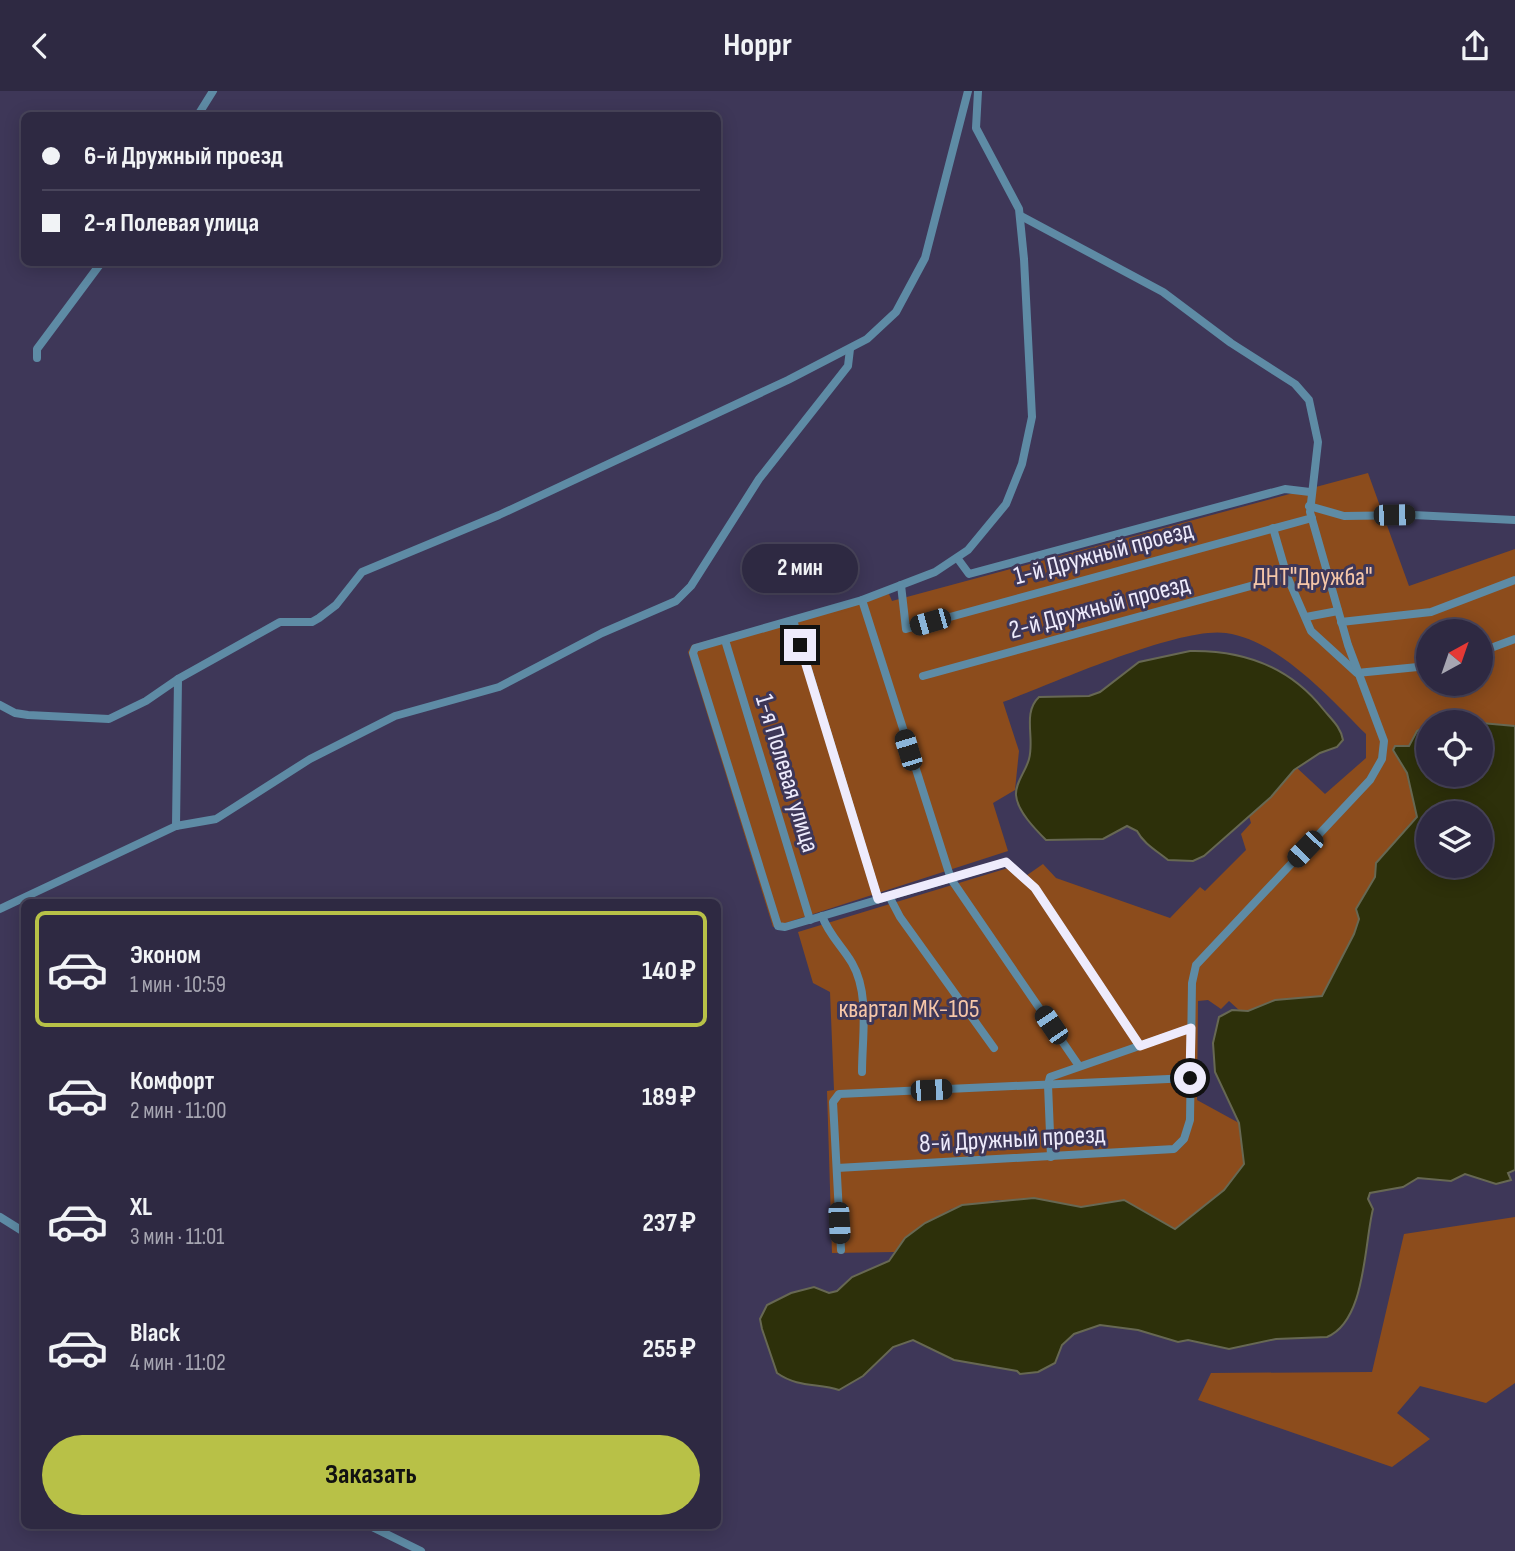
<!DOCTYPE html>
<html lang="ru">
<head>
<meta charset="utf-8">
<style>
	body { margin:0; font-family:"Sofia Sans Condensed",sans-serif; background:#363149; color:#f1f3f6; height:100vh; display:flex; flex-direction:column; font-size:26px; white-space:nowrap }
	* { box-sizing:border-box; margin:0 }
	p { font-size:23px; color:#a7a6b2 }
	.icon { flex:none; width:38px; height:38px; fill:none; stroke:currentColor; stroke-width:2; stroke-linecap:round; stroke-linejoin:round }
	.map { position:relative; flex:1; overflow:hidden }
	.drawer { position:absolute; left:21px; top:808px; width:700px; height:630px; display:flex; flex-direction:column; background:#2e2942; border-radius:10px; box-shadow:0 4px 18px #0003,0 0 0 2px #49455b }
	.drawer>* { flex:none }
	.hud { position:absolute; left:21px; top:21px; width:700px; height:154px; border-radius:10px; box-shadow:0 4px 18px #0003,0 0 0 2px #49455b; display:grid; align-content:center; height:154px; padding:0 21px; background:#2e2942 }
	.needle { width:46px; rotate:40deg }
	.tools { position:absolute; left:1416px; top:528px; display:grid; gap:14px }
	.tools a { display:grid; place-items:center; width:77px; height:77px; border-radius:50%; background:#2e2942; box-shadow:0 4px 18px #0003,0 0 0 2px #49455b; font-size:35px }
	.end { position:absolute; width:32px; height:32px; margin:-16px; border:9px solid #eeebfc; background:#111; box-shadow:0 0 0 4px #111 }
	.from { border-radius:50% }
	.bubble { position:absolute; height:49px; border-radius:24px; background:#2e2942; box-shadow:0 4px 18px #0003,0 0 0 2px #49455b; font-size:23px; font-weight:700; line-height:49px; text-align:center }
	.car { position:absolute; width:21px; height:42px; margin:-21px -10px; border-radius:9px; box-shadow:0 0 5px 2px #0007; background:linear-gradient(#222 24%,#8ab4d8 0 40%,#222 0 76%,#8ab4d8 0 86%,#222 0) }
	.hud b { display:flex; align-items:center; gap:24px; height:66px; font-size:26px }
	.hud b+b { border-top:2px solid #49455b }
	.hud i { width:18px; height:18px; background:#f1f3f6 }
	ul { padding:12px 0 0; list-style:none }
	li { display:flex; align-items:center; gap:21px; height:116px; margin:0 14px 10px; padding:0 7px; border:4px solid transparent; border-radius:10px }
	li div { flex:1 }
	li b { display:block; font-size:26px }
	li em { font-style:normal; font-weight:700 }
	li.selected { border-color:#b8c147 }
	li>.icon { width:63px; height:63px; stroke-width:1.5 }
	.button { display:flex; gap:14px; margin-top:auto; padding:14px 21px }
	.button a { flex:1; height:80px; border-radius:42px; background:#b8c147; color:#111; font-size:28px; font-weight:700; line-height:80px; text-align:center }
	header { display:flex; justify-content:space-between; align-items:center; height:91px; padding:0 21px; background:#2e2942; font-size:32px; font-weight:700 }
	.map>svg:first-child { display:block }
	.green { fill:#8c4c1c; fill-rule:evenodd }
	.water { fill:#2d300a; stroke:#676853; stroke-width:2; fill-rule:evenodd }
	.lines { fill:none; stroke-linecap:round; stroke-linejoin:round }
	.minor { stroke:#5e8ba5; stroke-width:8 }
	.route { stroke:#eeebfc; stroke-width:9 }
	.labels { text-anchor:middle; stroke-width:6; stroke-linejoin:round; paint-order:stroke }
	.street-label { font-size:26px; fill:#eeebfc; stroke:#3e3758 }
	.park-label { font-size:26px; fill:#f5c6a8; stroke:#3e3758 }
</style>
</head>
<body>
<header><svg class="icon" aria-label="back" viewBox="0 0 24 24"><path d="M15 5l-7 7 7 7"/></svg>Hoppr<svg class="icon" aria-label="share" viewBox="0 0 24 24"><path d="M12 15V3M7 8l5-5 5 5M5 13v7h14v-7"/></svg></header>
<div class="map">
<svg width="1515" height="1460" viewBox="0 0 1515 1460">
	<rect width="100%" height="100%" fill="#3e3758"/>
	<g class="green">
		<path d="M 1368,382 L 1409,495 L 1515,458 L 1515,635 L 1428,632 L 1414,646 L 1413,652 L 1409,655 L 1401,654 L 1396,665 L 1407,682 L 1417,726 L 1376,772 L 1375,786 L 1356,818 L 1359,827 L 1354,843 L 1322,905 L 1275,909 L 1248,920 L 1240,920 L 1229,910 L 1221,918 L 1208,909 L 1198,910 L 1197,1009 L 1239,1032 L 1244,1073 L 1240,1081 L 1224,1099 L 1175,1138 L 1124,1109 L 1081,1116 L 1034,1107 L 1011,1111 L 998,1109 L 951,1118 L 913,1141 L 895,1161 L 832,1162 L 827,1000 L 834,999 L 830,901 L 813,892 L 798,841 L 1008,777 L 1020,789 L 1043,773 L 1056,787 L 1170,827 L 1200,796 L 1205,800 L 1246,759 L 1241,743 L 1251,732 L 1249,725 L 1294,679 L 1297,677 L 1325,703 L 1366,667 L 1366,643 C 1330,607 1278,549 1226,542 C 1180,535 1051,593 1003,611 L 1019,660 L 1015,699 L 993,712 L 1008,760 L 773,836 L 688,561 L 692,554 L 859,507 L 889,503 L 892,510 ZM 1428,541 L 1480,541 L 1480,593 L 1428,593 Z"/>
		<path d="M 1515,1126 L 1515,1292 L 1486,1312 L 1420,1295 L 1397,1322 L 1430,1348 L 1392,1376 L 1198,1309 L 1211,1282 L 1372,1281 L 1404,1143 Z"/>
	</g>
	<g class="water">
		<path d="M 1190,560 C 1243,559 1289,575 1323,618 C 1331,628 1341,636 1343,649 L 1337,656 L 1320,662 L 1294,679 L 1271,706 L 1204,765 L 1193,770 L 1168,769 C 1157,760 1143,752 1137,740 L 1127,735 L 1103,748 L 1046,749 C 1036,739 1017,720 1016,704 C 1015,692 1026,680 1029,668 C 1035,647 1022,622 1039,606 L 1089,605 L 1100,601 L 1139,571 Z"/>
		<path d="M 1481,632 L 1515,635 L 1515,1079 L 1508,1082 L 1511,1089 L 1496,1093 L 1465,1083 L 1451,1090 L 1418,1087 L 1403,1096 L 1370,1102 L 1368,1108 L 1373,1118 C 1364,1153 1366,1230 1327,1246 L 1276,1248 L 1229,1258 L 1188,1249 L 1178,1251 L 1138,1239 L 1100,1234 L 1074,1243 L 1062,1254 L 1055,1272 L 1038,1281 L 1020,1283 L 1017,1280 L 954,1269 L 913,1249 L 893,1256 L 863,1285 L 839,1299 C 819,1292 798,1297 777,1282 L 762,1238 L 760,1228 L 767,1214 L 791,1202 L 814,1196 L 829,1202 L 837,1200 L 852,1186 L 889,1170 L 905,1147 L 925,1132 L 962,1114 L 1034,1107 L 1081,1116 L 1124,1109 L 1175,1138 L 1224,1099 L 1244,1073 L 1239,1032 L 1215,981 L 1213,952 L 1219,926 L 1232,919 L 1248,920 L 1275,909 L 1322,905 L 1354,843 L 1359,828 L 1356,818 L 1375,786 L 1376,772 L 1417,726 L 1407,682 L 1393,659 L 1395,655 L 1409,655 L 1417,640 L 1428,634 L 1428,684 L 1480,684 ZM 1428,723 L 1480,723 L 1480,775 L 1428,775 Z"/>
	</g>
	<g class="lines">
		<g class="minor">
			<path d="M 978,0 L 976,37 L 1019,118 L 1024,168 L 1032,326 L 1022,373 L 1006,413 L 968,459 L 935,481 L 862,509 L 695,557 L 693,562 L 778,835 L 785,836 L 1006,771 L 1035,797 L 1140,955"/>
			<path d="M 198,24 L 213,0"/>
			<path d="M 37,267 L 37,258 L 101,172"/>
			<path d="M 1309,415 L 1344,425 L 1413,424 L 1515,429"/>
			<path d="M 1273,437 L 1287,485 L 1311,540 L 1357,582 L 1428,575"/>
			<path d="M 958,468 L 969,483 L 1285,398 L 1310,401"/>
			<path d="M 901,494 L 906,538 L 1312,427"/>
			<path d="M 862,509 L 951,788 L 1079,975"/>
			<path d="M 1306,526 L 1338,520"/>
			<path d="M 793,529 L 878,808"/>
			<path d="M 1341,531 L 1431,521 L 1515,489"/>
			<path d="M 725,549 L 810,829"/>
			<path d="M 1480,561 L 1515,548"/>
			<path d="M 923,585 L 1287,485"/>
			<path d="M 0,614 L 15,622 L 28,624 L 109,628 L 146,610 L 178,588"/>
			<path d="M 176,735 L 178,588 L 280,531 L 312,531 L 319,527 L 336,514 L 362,481 L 499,424 L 788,289 L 867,248 L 896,221 L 925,167 L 968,0"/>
			<path d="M 889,805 L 900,826 L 994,957"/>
			<path d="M 0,818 L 176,735 L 216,728 L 310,668 L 395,625 L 499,596 L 602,542 L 676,510 L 691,495 L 759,388 L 848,275 L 850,258"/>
			<path d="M 822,825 C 829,844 842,855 852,872 C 870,903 862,946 862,981"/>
			<path d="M 1051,1066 L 1048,994 L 1050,986 L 1191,937"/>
			<path d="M 837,1077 L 1174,1058 L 1184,1048 L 1190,1029 L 1192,892 L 1196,874 L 1370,689 L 1382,668 L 1384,650 L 1348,554 L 1310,421 L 1318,351 L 1309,309 L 1295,293 L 1231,252 L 1163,201 L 1021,125"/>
			<path d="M 0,1126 L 24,1141"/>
			<path d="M 841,1159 L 833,1011 L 839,1003 L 1190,987"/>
			<path d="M 370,1435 L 421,1460"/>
		</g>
	</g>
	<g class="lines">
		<path class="route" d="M 800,554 L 878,808 L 1006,771 L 1035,797 L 1140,955 L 1191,937 L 1190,987"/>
	</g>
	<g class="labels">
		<g class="street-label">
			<text transform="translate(1103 461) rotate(-15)" y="9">1-й Дружный проезд</text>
			<text transform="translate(1099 515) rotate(-15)" y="9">2-й Дружный проезд</text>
			<text transform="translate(788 682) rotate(73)" y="9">1-я Полевая улица</text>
			<text transform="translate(1012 1047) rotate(-3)" y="9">8-й Дружный проезд</text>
		</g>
		<g class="park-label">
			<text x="1313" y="494">ДНТ"Дружба"</text>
			<text x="909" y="926">квартал МК-105</text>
		</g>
	</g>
</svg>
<div class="tools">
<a><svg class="needle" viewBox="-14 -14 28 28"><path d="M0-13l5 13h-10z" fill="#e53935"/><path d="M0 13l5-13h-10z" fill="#a7a6b2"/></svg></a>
<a><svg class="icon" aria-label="locate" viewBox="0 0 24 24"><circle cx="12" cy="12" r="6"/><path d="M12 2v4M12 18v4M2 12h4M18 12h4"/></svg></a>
<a><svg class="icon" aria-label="layers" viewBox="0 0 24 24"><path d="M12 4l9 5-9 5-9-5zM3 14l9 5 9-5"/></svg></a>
</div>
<i class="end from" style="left:1190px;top:987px"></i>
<i class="end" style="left:800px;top:554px"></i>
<div class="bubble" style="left:742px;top:453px;width:116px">2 мин</div>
<i class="car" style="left:1394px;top:424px;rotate:89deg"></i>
<i class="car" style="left:930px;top:531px;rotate:254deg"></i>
<i class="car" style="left:908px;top:659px;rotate:343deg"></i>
<i class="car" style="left:1305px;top:758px;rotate:224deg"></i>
<i class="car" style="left:1051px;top:934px;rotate:326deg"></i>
<i class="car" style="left:931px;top:999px;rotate:87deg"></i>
<i class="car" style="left:839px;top:1132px;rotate:177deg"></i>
<div class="hud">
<b><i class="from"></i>6-й Дружный проезд</b>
<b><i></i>2-я Полевая улица</b>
</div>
<section class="drawer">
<ul>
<li class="selected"><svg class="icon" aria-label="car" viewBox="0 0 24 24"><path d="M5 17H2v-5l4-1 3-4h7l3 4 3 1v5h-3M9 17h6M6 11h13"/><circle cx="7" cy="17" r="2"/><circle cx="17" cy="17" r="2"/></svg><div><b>Эконом</b><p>1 мин · 10:59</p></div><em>140 ₽</em></li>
<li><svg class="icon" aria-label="car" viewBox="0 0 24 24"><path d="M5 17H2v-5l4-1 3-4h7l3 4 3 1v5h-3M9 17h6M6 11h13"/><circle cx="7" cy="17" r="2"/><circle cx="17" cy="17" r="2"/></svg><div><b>Комфорт</b><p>2 мин · 11:00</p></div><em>189 ₽</em></li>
<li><svg class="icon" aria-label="car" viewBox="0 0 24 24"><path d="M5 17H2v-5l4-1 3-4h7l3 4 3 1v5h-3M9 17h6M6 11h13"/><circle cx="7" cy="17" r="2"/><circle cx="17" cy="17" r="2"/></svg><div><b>XL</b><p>3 мин · 11:01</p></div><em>237 ₽</em></li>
<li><svg class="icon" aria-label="car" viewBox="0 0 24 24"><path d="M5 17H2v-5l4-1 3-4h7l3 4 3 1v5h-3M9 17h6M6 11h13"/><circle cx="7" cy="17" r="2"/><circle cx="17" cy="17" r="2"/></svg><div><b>Black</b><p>4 мин · 11:02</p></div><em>255 ₽</em></li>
</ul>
<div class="button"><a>Заказать</a></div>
</section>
</div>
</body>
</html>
